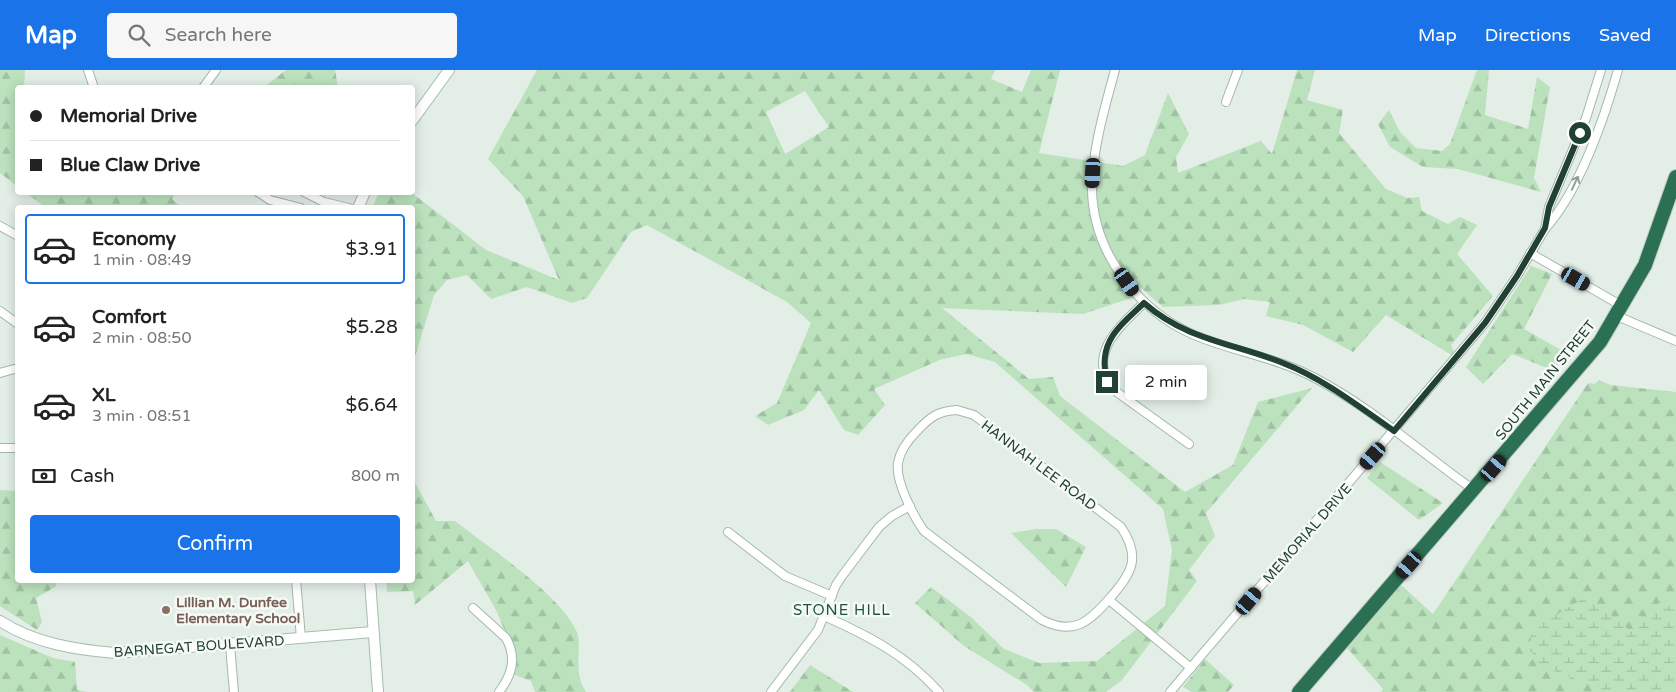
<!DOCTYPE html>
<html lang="en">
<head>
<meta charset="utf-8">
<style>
	body { margin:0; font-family:"Varela Round",sans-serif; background:#f6f6f6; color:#222; height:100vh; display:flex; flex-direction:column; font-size:19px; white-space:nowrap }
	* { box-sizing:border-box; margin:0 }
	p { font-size:16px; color:#767676 }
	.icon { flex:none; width:28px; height:28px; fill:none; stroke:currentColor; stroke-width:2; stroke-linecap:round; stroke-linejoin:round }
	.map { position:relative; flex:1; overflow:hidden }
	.sheet { position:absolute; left:15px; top:135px; width:400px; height:378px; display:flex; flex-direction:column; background:#fff; border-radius:5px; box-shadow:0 2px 12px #0003 }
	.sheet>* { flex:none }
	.top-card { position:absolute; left:15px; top:15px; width:400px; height:110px; border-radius:5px; box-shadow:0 2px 12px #0003; display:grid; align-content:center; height:110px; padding:0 15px; background:#fff }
	.end { position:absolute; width:22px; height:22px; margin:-11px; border:6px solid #214132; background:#fff; box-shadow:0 0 0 2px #fff }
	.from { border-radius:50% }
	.bubble { position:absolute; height:35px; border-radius:5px; background:#fff; box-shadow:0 2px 12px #0003; font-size:16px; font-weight:600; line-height:35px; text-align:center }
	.car { position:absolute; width:15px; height:30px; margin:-15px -8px; border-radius:6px; box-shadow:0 0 4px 1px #0007; background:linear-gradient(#222 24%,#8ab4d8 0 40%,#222 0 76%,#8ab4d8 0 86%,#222 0) }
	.top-card b { display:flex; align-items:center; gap:18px; height:48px; font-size:19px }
	.top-card b+b { border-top:1px solid #e0e0e0 }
	.top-card i { width:12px; height:12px; background:#222 }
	ul { padding:9px 0 0; list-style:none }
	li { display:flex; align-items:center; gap:15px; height:70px; margin:0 10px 8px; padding:0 5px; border:2px solid transparent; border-radius:5px }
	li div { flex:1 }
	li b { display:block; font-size:19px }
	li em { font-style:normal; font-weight:600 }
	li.active { border-color:#1a73e8 }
	li>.icon { width:45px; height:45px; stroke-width:1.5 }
	.pay { display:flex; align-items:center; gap:12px; height:55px; padding:0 15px; font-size:19px }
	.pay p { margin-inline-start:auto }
	.action { display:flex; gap:10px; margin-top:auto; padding:10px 15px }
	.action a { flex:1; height:58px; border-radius:5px; background:#1a73e8; color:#fff; font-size:20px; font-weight:600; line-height:58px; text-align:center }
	header { display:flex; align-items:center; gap:30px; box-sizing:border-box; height:70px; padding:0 25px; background:#1a73e8; color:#fff }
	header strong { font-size:24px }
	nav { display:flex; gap:28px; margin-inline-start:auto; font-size:18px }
	.search { width:350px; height:45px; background:#f6f6f6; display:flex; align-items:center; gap:12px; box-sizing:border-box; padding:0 18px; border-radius:5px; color:#767676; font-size:19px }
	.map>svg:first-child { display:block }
	.forest { fill:url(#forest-firs); fill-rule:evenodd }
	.wetland { fill:url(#wetland-marsh) }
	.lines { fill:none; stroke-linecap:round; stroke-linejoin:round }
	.street-casing { stroke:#a5b7ad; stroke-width:10 }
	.secondary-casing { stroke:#a4beaf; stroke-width:12 }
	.highway-casing { stroke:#c1cac6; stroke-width:16 }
	.street { stroke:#fff; stroke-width:8 }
	.secondary { stroke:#fff; stroke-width:10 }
	.highway { stroke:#2b7053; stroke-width:14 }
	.oneway { stroke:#90a098 }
	.route { stroke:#214132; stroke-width:6 }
	.education-dot { fill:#8d6e63; stroke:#f5faf6; stroke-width:2 }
	.labels { text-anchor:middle; stroke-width:5; stroke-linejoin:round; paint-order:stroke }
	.street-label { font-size:14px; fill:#214132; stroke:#f5faf6 }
	.education-label { font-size:14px; font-weight:bold; fill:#785e54; stroke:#f5faf6; text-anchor:start }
	.neighbourhood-label { font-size:15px; letter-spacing:1px; fill:#1b553b; stroke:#f5faf6 }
</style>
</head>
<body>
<header>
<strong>Map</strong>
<div class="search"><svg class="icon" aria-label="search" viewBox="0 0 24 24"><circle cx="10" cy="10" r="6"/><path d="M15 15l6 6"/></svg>Search here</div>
<nav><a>Map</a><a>Directions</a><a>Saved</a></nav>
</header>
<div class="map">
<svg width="1676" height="622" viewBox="0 0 1676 622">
	<defs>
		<pattern id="forest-firs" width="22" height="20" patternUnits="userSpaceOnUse" patternTransform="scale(1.25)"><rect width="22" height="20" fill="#bbe1bd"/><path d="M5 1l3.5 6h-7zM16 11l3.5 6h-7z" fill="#a0c2a3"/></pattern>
		<pattern id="wetland-marsh" width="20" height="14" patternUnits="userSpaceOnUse" patternTransform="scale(1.25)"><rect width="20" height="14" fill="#bbe1bd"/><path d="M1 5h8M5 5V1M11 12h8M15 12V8" fill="none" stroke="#a0c2a3"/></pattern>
	</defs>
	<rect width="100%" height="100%" fill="#e3eee7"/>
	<g class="forest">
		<path d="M 0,0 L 25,0 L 24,17 L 18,18 L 17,116 L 0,103 Z"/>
		<path d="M 286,0 L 335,0 L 338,17 L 264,17 Z"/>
		<path d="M 537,0 L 995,0 L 991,9 L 1022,22 L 1031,0 L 1060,0 L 1039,83 L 1123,96 L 1145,85 L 1168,23 L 1189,64 L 1176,87 L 1178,103 L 1261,71 L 1272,84 L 1297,0 L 1315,0 L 1307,30 L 1343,40 L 1339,63 L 1386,119 L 1407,128 L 1419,127 L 1422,141 L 1448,154 L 1460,147 L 1477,155 L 1457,184 L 1493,226 L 1451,275 L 1458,289 L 1386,245 L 1353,282 L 1303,255 L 1266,246 L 1270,232 L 1244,229 L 1219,235 L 1163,237 L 1139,216 L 1121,216 L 1134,227 L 1083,244 L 942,238 L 1029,309 L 1053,307 L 1060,326 L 1185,422 L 1233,395 L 1258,332 L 1312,318 L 1206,443 L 1215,466 L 1189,500 L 1197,511 L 1122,610 L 1106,622 L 1034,622 L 1027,615 L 964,576 L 915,533 L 931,517 L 972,548 L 1004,579 L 1039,593 L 1097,591 L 1165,536 L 1172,480 L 1163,439 L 995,292 L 967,284 L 942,289 L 874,319 L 885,335 L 858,365 L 844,360 L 819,320 L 804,340 L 768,355 L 755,346 L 777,333 L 811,253 L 787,232 L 647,155 L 631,162 L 587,228 L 572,233 L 527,217 L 491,229 L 467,205 L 447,210 L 434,225 L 413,293 L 412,138 L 372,138 L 379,123 L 412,123 L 486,180 L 559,210 L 523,126 L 488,89 ZM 805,21 L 829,57 L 785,84 L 766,42 Z"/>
		<path d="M 1477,0 L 1489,0 L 1485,45 L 1528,59 L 1537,7 L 1550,17 L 1534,108 L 1541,122 L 1458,99 L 1423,97 L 1390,77 L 1378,54 L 1389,40 L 1400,62 L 1416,78 L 1442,81 L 1450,74 Z"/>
		<path d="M 26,123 L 175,123 L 172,129 L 181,137 L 45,137 Z"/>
		<path d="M 1531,196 L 1552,204 L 1524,259 L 1568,284 L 1552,300 L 1512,284 L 1483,314 L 1466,297 Z"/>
		<path d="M 1599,310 L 1610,315 L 1676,322 L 1676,622 L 1381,622 L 1383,619 L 1347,578 L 1400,514 L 1433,544 L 1588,313 L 1595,314 Z"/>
		<path d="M 1380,392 L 1443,433 L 1419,450 L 1367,408 Z"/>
		<path d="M 413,409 L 436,451 L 455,451 C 489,478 557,522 576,560 C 584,575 571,600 586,622 L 535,622 L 531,611 L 512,604 L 511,575 L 496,540 L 468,491 L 415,535 L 413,521 L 387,522 L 386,510 L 412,510 Z"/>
		<path d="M 0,420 L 17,421 L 18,510 L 58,510 L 55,517 L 36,528 L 42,552 L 37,560 L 0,536 Z"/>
		<path d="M 1037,459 L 1056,459 L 1086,477 L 1066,517 L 1011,463 Z"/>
		<path d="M 0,565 L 53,588 L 75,592 L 77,620 L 88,622 L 0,622 Z"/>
		<path d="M 1205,589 L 1234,615 L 1228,622 L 1192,622 L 1183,617 Z"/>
		<path d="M 810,595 L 853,622 L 790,622 Z"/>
	</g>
	<path class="wetland" d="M 1587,526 L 1633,563 L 1661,531 L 1676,541 L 1676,622 L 1597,622 L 1595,616 L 1541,596 L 1529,579 L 1533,559 Z"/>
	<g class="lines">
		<defs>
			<g id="street">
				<path d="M 88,0 L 94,18"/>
				<path d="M 1115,0 C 1105,37 1092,80 1092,119 C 1093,181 1136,239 1192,264 C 1231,281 1275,287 1313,307 C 1371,337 1421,383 1474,420"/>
				<path d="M 1601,0 L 1586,48 L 1549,137 L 1545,159 C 1579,121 1604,49 1618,0"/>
				<path d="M 203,18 L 216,0"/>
				<path d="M 1226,32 L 1238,0"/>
				<path d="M 258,122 L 270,130 L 301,138"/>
				<path d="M 304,122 L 324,132 L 349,138"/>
				<path d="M 0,156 L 18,166"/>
				<path d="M 1530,183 L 1622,236"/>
				<path d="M 1144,233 C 1120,256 1085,285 1114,320 L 1189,374"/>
				<path d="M 0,241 L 18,254"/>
				<path d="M 1617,246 L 1676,271"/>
				<path d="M 0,303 L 18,298"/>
				<path d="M 957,340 L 974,345 L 1121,457 C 1142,488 1131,504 1110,528 C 1089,552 1074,566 1042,550 L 924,461 C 914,447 895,411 898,393 C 900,380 908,370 917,361 C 930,347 938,341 957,340 Z"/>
				<path d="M 0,378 L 18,378"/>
				<path d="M 728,462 L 785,506 L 832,526"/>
				<path d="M 296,510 L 301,568"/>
				<path d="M 1109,530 L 1191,598"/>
				<path d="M 473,538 L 506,568 C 517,588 512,605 499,622"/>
				<path d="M 824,546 C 869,566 906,585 939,622"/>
				<path d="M 230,575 L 234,622"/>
				<path d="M 771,622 L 818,560 L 836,515 L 842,506 L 879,457 L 892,446 L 910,436"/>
				<path d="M 1170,622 L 1485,253 L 1517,206 L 1545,159"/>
			</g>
			<g id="secondary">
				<path d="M 412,51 L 449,0"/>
				<path d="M 358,138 L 365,122"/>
				<path d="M 370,510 L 378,622"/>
				<path d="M 0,551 C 34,573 76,580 116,583 L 373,562"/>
			</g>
			<path id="highway" d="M 1299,622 L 1600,272 L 1645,195 L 1676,107"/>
		</defs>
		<use href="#street" class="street-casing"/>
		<use href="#secondary" class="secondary-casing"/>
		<use href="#highway" class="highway-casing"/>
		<use href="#street" class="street"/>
		<use href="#secondary" class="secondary"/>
		<use href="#highway" class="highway"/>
	</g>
	<defs><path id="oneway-shaft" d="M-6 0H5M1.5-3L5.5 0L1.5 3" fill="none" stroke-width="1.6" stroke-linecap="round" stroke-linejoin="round" transform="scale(1.25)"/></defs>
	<use class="oneway" href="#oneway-shaft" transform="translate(1575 113) rotate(-65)"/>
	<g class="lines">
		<path class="route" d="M 1107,312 C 1097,272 1118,258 1144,233 C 1186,270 1233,273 1283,293 C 1324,309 1358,336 1394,361 L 1485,253 L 1517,206 L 1545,158 L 1549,137 L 1580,63"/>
	</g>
	<circle class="education-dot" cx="166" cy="540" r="5"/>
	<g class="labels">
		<g class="street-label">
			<text transform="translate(1545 310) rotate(-51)" y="5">SOUTH MAIN STREET</text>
			<text transform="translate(1039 395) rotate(37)" y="5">HANNAH LEE ROAD</text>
			<text transform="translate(1307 463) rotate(-49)" y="5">MEMORIAL DRIVE</text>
			<text transform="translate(199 576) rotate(-4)" y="5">BARNEGAT BOULEVARD</text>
		</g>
		<g class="education-label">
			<text x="176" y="537">Lillian M. Dunfee<tspan x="176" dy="16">Elementary School</tspan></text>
		</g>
		<g class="neighbourhood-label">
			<text x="842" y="545">STONE HILL</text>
		</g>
	</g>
</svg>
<i class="end from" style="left:1580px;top:63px"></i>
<i class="end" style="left:1107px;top:312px"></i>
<div class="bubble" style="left:1125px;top:295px;width:82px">2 min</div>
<i class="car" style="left:1093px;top:103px;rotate:183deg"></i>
<i class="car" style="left:1576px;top:209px;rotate:120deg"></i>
<i class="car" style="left:1127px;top:212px;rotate:145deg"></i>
<i class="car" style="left:1373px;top:386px;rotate:221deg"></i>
<i class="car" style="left:1494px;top:398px;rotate:41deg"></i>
<i class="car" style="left:1409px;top:495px;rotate:221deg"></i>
<i class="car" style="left:1249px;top:531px;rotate:40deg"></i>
<div class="top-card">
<b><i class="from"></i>Memorial Drive</b>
<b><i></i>Blue Claw Drive</b>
</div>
<section class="sheet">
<ul>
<li class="active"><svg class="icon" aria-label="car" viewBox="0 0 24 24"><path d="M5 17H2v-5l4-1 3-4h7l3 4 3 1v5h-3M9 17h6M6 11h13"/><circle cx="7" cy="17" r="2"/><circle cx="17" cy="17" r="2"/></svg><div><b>Economy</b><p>1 min · 08:49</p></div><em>$3.91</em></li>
<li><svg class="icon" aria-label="car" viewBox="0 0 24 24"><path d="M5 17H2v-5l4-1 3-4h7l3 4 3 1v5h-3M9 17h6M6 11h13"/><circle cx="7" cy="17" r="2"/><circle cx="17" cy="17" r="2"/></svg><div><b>Comfort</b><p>2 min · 08:50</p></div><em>$5.28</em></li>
<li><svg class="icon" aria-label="car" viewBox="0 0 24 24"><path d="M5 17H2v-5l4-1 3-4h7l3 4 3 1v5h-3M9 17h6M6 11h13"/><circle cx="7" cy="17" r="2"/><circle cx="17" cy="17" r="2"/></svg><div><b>XL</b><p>3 min · 08:51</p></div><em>$6.64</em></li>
</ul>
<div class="pay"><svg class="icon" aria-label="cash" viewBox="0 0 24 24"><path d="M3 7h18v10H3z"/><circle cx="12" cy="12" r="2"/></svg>Cash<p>800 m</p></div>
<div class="action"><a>Confirm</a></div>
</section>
</div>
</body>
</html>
